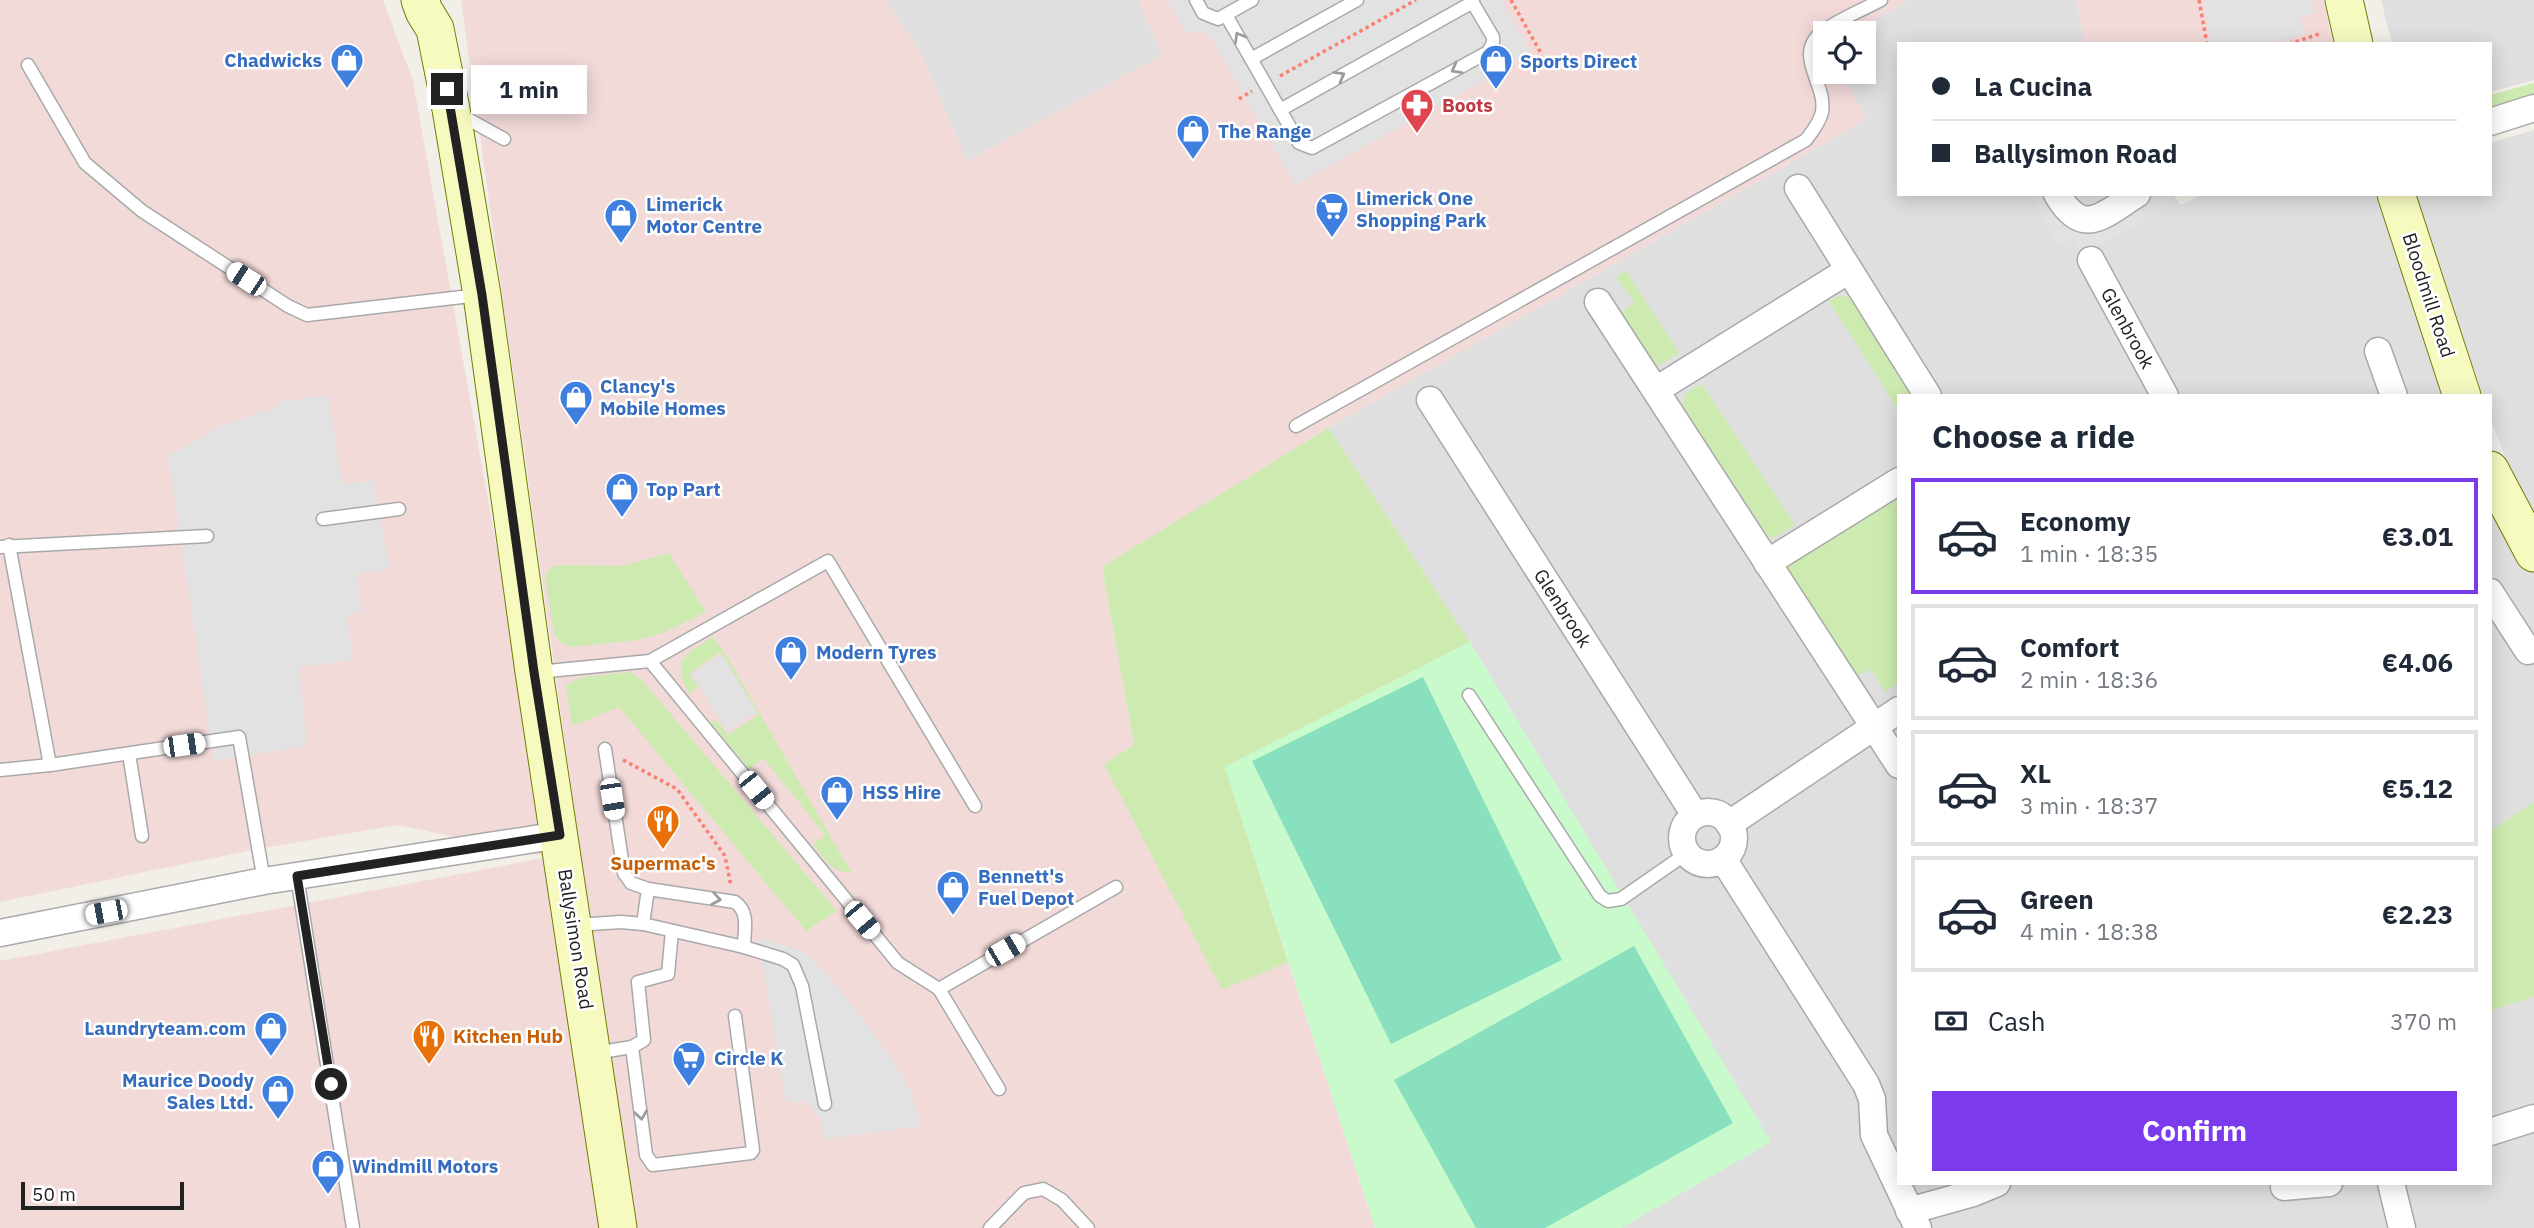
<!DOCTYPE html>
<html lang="en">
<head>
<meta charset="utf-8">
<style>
	body { margin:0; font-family:"IBM Plex Sans",sans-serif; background:#f2f2f3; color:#1f2937; height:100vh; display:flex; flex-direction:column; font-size:26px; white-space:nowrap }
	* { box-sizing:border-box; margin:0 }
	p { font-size:23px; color:#747a83 }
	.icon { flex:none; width:38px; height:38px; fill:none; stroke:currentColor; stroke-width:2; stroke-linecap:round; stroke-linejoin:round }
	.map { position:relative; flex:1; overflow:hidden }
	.panel { position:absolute; left:1897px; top:394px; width:595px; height:791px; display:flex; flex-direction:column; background:#fff; border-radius:0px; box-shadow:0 4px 18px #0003 }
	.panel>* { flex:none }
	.guide { position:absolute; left:1897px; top:42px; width:595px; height:154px; border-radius:0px; box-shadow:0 4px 18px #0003; display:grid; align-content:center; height:154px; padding:0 35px; background:#fff }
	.controls { position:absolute; left:1813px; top:21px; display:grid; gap:14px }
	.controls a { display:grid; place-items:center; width:63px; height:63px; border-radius:0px; background:#fff; box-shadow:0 4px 18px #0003; font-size:35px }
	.scale { position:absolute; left:21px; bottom:18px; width:163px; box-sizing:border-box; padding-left:7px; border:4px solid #222; border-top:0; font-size:19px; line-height:24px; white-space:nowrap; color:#222; -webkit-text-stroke:5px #fff; paint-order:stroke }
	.end { position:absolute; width:32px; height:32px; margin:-16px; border:9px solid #222; background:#fff; box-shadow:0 0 0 4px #fff }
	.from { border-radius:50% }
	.bubble { position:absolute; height:49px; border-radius:0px; background:#fff; box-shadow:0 4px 18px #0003; font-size:23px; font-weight:800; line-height:49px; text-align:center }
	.car { position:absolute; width:21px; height:42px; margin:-21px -10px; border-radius:9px; box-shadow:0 0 5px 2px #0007; background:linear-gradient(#fff 24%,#345 0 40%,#fff 0 76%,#345 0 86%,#fff 0) }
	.guide b { display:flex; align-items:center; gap:24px; height:66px; font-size:26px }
	.guide b+b { border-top:2px solid #e0e1e3 }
	.guide i { width:18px; height:18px; background:#1f2937 }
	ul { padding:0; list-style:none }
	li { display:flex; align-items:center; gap:21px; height:116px; margin:0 14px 10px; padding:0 21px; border:4px solid #e0e1e3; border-radius:0px }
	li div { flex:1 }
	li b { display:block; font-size:26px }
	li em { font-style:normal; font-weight:800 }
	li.active { border-color:#7c3aed }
	li>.icon { width:63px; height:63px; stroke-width:1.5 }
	h2 { padding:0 35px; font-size:32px; line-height:84px }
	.pay { display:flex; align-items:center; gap:18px; height:77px; padding:0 35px; font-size:26px }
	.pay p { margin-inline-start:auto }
	.cta { display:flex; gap:14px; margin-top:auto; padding:14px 35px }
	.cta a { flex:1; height:80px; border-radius:0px; background:#7c3aed; color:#fff; font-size:28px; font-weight:800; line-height:80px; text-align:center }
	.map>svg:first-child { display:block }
	.residential { fill:#e0dfdf }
	.commercial { fill:#f2dad9 }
	.grass { fill:#cdebb0 }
	.park { fill:#c8facc }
	.pitch { fill:#88e0be }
	.parking { fill:#e2e2e2 }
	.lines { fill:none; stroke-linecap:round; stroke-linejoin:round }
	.lane-casing { stroke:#a9a9a9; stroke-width:15 }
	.street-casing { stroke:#a9a9a9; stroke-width:29 }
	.secondary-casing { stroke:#707d05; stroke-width:39 }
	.path { stroke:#fa8072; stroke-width:3.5; stroke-dasharray:3.5 3.5; stroke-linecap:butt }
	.lane { stroke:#fff; stroke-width:12 }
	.street { stroke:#fff; stroke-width:26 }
	.secondary { stroke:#f7fabf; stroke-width:37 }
	.oneway { stroke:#9c9c9c }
	.route { stroke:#222; stroke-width:9 }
	.labels { text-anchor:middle; stroke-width:5; stroke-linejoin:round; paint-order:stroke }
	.shop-label { font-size:19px; font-weight:bold; fill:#366cbe; stroke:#fff; text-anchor:start }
	.health-label { font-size:19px; font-weight:bold; fill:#be3a42; stroke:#fff; text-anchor:start }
	.street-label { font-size:19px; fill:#222; stroke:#fff }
	.food-label { font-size:19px; font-weight:bold; fill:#c56008; stroke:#fff }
</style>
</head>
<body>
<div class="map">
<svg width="2534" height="1228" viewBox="0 0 2534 1228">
	<rect width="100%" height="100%" fill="#f2efe9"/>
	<g class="residential">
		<path d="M 885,0 L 1138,0 L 1163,55 L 967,161 Z"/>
		<path d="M 1909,0 L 2076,0 L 2085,44 L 1899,44 L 1899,194 L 2172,194 L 2181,205 L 2204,194 L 2375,194 L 2408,290 L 2448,395 L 1899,396 L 1899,1183 L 2490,1183 L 2490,1011 L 2534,996 L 2534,1228 L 1621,1228 L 1770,1142 L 1470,642 L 1328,428 L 1867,119 L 1840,72 L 1864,72 L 1864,33 L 1851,33 Z"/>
		<path d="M 2381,0 L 2534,0 L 2534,80 L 2490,92 L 2490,44 L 2392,44 Z"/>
		<path d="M 2534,130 L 2534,518 L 2522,497 L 2492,424 L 2490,396 L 2483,395 L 2415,194 L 2490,194 L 2490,143 Z"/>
		<path d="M 2490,490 L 2534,574 L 2534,802 L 2490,831 Z"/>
	</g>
	<g class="commercial">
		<path d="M 0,0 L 383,0 L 413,81 L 552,857 L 602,1228 L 0,1228 L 0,961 L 549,857 L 398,825 L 252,850 L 0,902 Z"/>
		<path d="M 461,0 L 885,0 L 921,52 L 967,161 L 1162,55 L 1138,0 L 1909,0 L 1851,33 L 1825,33 L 1825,72 L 1840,72 L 1867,119 L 1328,428 L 1102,568 L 1134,745 L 1105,764 L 1222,989 L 1288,962 L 1375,1228 L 633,1228 Z"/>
		<path d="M 2076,0 L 2323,0 L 2333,44 L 2085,44 Z"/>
	</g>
	<g class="grass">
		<path d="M 2534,83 L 2534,94 L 2490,109 L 2490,95 Z"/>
		<path d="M 1626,271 L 1679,353 L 1655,368 L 1622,318 L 1621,313 L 1634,303 L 1616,277 Z"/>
		<path d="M 1846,296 L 1856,304 L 1915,395 L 1899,396 L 1899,411 L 1829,301 L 1836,297 Z"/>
		<path d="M 1702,384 L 1795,525 L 1774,538 L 1761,532 L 1682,410 C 1682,392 1688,392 1702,384 Z"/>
		<path d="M 1328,428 L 1470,642 L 1225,767 L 1288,962 L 1222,990 L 1104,764 L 1134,745 L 1102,567 Z"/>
		<path d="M 1899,490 L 1899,683 L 1885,692 L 1871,669 L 1857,676 L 1851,674 L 1784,572 L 1786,565 Z"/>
		<path d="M 669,553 L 706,612 L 663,633 L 638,640 L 570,647 L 560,642 L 554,634 L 545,577 L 549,569 L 557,565 L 622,566 Z"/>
		<path d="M 713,637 L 728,658 L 851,872 C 832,874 824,858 813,845 L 825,835 L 763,758 L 749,769 L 711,723 L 713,720 L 717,721 L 728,735 L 758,715 L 721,652 L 689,674 L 698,687 L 689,694 C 670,659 686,654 713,637 Z"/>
		<path d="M 630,672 L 642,680 L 837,911 L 806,931 L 619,707 L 572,726 L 566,685 L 583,677 Z"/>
		<path d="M 2534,802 L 2534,996 L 2490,1011 L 2490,831 Z"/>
	</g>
	<path class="park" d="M 1470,642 L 1771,1142 L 1621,1228 L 1375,1228 L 1225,767 Z"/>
	<g class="pitch">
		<path d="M 1423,677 L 1562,960 L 1391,1044 L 1252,761 Z"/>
		<path d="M 1634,946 L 1733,1123 L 1545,1228 L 1476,1228 L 1394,1080 Z"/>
	</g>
	<g class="parking">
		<path d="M 1167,0 L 1501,0 L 1532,54 L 1295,185 L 1209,34 L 1185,31 Z"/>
		<path d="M 2203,0 L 2312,0 L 2315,13 L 2300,16 L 2305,34 L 2266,44 L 2211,44 Z"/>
		<path d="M 2029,194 L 2170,194 L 2175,203 L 2082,254 L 2073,239 L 2060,247 Z"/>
		<path d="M 328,395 L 342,484 L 373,481 L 390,569 L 356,574 L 362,611 L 347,614 L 353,660 L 299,667 L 307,746 L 214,760 L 168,456 L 223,425 L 260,412 L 275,410 L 278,402 Z"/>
		<path d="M 722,655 L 757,712 L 727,731 L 691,673 Z"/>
		<path d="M 758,938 L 797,949 L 810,956 L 856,1010 L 895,1064 L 911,1093 L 922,1126 L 824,1139 L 821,1119 L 806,1102 L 786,1102 Z"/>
	</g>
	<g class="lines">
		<defs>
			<g id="lane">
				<path d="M 1196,0 L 1203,13 L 1218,19 L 1252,0"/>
				<path d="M 1226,15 L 1299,143 L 1312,148 L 1488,52 L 1493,43 L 1493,37 L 1471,0"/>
				<path d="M 1251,59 L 1357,0"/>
				<path d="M 28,65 L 85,163 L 142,211 L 288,306 L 307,315 L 479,295"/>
				<path d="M 1280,110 L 1473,2"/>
				<path d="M 457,113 L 504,139"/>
				<path d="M 1296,426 L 1806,140 C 1812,132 1820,122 1822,112 C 1827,83 1792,55 1823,31 C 1840,19 1862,10 1881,0"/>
				<path d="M 323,519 L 399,509"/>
				<path d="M 9,545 L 50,765 L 239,737 L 264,881"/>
				<path d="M 0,547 L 207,536"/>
				<path d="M 650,661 L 898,963 L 939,989 L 999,1089"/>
				<path d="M 538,672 L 650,661 L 828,561 L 975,806"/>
				<path d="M 1469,695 L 1600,896 L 1608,901 L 1621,899 L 1687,853"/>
				<path d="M 605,749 L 624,873 L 631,883 L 648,889 L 643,924"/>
				<path d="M 129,754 L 142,836"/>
				<path d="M 0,770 L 50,765"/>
				<path d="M 297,876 L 353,1228"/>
				<path d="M 648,889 L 735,902 C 750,913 744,930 744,947"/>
				<path d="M 576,925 L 621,922 L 643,924 L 744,947 L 783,959 L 793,965 L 802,986 L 825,1104"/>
				<path d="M 939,989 L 1116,887"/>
				<path d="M 632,1047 L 646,1155 L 653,1165 L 751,1153 L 753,1150 L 735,1016"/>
				<path d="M 595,1053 L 632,1047 L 644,1040 L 638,982 L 668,974 L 672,931"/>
				<path d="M 990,1228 L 1024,1193 L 1043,1189 L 1062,1200 L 1088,1228"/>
			</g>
			<g id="street">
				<path d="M 2490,122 L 2534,108"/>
				<path d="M 1798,188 L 1928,396"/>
				<path d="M 2057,194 C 2083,239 2103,215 2137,194"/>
				<path d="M 2091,260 L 2165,396"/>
				<path d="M 1598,302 L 1899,765"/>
				<path d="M 2378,351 L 2394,396"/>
				<path d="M 1656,390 L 1849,270"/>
				<path d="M 1430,400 L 1695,815"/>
				<path d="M 1767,563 L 1899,481"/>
				<path d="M 2490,592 L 2528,651"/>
				<circle cx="1708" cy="838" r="26"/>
				<path d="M 1729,824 L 1899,710"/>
				<path d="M 1723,859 L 1866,1084 L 1872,1099 L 1874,1135 L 1918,1228"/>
				<path d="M 0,933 L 264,881 L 560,835"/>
				<path d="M 2490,1132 L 2534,1118"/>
				<path d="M 2391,1183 L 2402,1228"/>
				<path d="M 2284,1187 L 2329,1183"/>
				<path d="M 1909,1211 L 1973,1193 L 1997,1183"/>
			</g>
			<g id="secondary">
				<path d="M 420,0 L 424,11 L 435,29 L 451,109 L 482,295 L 534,672 L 618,1228"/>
				<path d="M 2344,0 L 2354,44"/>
				<path d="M 2396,194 L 2462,396"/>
				<path d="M 2490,470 L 2534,553"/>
			</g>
		</defs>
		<use href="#lane" class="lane-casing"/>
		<use href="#street" class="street-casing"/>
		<use href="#secondary" class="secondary-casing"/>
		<g class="path">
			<path d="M 1511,0 L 1542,55"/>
			<path d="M 2199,0 L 2207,44"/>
			<path d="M 2289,44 L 2322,33"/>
			<path d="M 1280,76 L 1416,0"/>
			<path d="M 1239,99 L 1252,91"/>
			<path d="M 623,760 L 677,789 L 725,856 L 731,886"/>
		</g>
		<use href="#lane" class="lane"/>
		<use href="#street" class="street"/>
		<use href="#secondary" class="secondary"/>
	</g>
	<defs><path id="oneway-chevron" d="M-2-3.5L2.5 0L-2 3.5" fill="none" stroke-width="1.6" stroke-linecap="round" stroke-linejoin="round" transform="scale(1.75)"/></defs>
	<g class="oneway">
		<use href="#oneway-chevron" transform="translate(1239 37) rotate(-120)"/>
		<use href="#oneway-chevron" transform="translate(1456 69) rotate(151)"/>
		<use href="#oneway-chevron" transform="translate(1340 76) rotate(-29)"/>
		<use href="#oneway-chevron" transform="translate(716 899) rotate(9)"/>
		<use href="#oneway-chevron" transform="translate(641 1115) rotate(82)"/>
	</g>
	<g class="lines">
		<path class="route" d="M 331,1084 L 297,876 L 560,835 L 534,672 L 482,295 L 447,89"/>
	</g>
	<defs>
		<symbol id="shop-pin" viewBox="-11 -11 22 30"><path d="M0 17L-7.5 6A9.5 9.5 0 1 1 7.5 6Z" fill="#3f7fe0" stroke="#fff"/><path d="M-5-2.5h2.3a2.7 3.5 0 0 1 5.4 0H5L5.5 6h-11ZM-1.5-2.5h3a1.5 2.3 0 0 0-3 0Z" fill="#fff"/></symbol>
		<symbol id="pharmacy-pin" viewBox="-11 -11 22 30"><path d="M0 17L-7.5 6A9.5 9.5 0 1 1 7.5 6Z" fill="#e0444e" stroke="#fff"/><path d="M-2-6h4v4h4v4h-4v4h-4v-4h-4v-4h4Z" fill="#fff"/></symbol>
		<symbol id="supermarket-pin" viewBox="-11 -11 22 30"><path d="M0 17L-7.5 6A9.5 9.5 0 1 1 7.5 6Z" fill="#3f7fe0" stroke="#fff"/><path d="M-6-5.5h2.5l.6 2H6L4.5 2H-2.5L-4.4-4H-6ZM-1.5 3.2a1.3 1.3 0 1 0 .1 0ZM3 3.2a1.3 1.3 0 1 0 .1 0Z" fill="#fff"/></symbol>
		<symbol id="restaurant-pin" viewBox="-11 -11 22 30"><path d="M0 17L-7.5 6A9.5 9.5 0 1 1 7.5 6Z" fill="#e8710a" stroke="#fff"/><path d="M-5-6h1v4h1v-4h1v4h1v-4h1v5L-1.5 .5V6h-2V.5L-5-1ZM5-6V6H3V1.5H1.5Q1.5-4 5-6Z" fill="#fff"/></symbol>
	</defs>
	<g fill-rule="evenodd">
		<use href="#shop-pin" x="328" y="41" width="38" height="52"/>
		<use href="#shop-pin" x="1477" y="42" width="38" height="52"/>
		<use href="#pharmacy-pin" x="1398" y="86" width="38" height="52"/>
		<use href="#shop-pin" x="1174" y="112" width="38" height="52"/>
		<use href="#supermarket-pin" x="1313" y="190" width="38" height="52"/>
		<use href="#shop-pin" x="602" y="196" width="38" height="52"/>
		<use href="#shop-pin" x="557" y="378" width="38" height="52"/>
		<use href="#shop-pin" x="603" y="470" width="38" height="52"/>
		<use href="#shop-pin" x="772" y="633" width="38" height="52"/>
		<use href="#shop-pin" x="818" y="773" width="38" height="52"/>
		<use href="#restaurant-pin" x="644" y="802" width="38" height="52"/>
		<use href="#shop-pin" x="934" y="868" width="38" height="52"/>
		<use href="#shop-pin" x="252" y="1009" width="38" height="52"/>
		<use href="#restaurant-pin" x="410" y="1017" width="38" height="52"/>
		<use href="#supermarket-pin" x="670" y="1039" width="38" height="52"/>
		<use href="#shop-pin" x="259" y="1072" width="38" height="52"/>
		<use href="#shop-pin" x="309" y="1147" width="38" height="52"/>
	</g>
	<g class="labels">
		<g class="shop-label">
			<text x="322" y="67" text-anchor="end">Chadwicks</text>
			<text x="1520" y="68">Sports Direct</text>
			<text x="1218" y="138">The Range</text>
			<text x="1356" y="205">Limerick One<tspan x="1356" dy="22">Shopping Park</tspan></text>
			<text x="646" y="211">Limerick<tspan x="646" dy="22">Motor Centre</tspan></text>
			<text x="600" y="393">Clancy's<tspan x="600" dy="22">Mobile Homes</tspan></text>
			<text x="646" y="496">Top Part</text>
			<text x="816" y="659">Modern Tyres</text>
			<text x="862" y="799">HSS Hire</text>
			<text x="978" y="883">Bennett's<tspan x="978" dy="22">Fuel Depot</tspan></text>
			<text x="246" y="1035" text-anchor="end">Laundryteam.com</text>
			<text x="714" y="1065">Circle K</text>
			<text x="254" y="1087" text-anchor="end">Maurice Doody<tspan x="254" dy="22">Sales Ltd.</tspan></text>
			<text x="352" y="1173">Windmill Motors</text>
		</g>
		<g class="health-label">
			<text x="1442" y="112">Boots</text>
		</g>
		<g class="street-label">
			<text transform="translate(2429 295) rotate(72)" y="7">Bloodmill Road</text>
			<text transform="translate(2128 328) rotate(61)" y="7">Glenbrook</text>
			<text transform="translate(1563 608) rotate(57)" y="7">Glenbrook</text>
			<text transform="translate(576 939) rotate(81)" y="7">Ballysimon Road</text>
		</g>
		<g class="food-label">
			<text x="663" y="870">Supermac's</text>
			<text x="453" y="1043" text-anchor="start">Kitchen Hub</text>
		</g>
	</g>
</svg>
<div class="controls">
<a><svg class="icon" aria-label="locate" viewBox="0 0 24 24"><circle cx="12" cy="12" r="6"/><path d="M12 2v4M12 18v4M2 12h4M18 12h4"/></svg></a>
</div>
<div class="scale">50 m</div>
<i class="end from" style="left:331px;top:1084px"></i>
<i class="end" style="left:447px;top:89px"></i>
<div class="bubble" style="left:471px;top:65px;width:116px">1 min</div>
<i class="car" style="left:246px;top:279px;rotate:303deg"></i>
<i class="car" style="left:184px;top:745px;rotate:82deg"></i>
<i class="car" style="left:756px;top:790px;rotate:141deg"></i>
<i class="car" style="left:612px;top:799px;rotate:171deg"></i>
<i class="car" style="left:106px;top:912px;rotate:259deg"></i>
<i class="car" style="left:862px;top:920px;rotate:140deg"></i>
<i class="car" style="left:1005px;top:950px;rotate:60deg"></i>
<div class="guide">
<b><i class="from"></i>La Cucina</b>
<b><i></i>Ballysimon Road</b>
</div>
<section class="panel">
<h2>Choose a ride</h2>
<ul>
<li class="active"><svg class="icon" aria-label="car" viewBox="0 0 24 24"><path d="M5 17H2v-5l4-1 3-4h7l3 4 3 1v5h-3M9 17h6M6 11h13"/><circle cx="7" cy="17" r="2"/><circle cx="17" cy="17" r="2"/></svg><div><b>Economy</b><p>1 min · 18:35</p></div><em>€3.01</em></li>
<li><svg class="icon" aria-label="car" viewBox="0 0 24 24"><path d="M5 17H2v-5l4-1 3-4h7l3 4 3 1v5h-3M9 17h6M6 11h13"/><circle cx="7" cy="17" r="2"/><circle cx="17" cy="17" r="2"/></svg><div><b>Comfort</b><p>2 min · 18:36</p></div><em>€4.06</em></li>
<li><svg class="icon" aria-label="car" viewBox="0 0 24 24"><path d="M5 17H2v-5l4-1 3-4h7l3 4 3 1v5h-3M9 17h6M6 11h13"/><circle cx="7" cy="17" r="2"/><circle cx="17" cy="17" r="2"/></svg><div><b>XL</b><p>3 min · 18:37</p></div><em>€5.12</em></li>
<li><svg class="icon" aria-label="car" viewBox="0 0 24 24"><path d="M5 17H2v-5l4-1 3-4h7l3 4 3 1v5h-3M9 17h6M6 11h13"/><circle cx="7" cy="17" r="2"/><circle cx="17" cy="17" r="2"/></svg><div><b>Green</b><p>4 min · 18:38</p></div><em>€2.23</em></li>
</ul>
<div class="pay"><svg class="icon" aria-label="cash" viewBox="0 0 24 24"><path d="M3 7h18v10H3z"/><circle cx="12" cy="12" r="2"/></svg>Cash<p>370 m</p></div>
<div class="cta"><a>Confirm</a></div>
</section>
</div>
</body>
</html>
